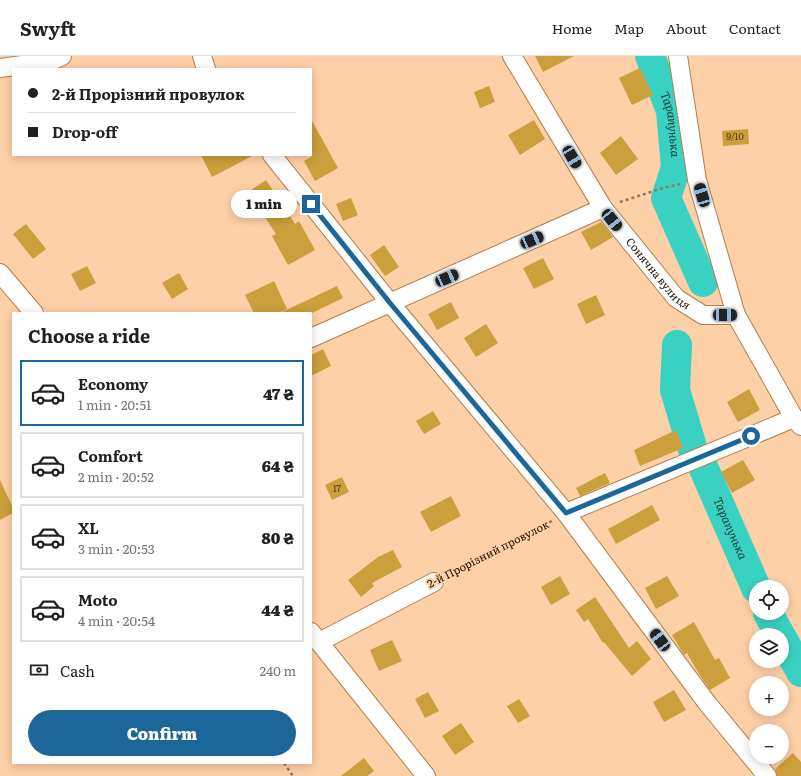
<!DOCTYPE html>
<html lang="en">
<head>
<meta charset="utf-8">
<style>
	body { margin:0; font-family:Literata,serif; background:#f2f2f2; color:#202124; height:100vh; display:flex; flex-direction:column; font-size:15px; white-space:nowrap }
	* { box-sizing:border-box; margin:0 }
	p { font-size:13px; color:#757577 }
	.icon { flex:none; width:22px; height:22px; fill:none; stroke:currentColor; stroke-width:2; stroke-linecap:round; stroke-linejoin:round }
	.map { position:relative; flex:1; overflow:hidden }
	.details { position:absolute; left:12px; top:256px; width:300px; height:452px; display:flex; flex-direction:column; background:#fff; border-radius:0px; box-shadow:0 2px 10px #0003 }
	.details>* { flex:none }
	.hud { position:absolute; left:12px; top:12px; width:300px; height:88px; border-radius:0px; box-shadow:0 2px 10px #0003; display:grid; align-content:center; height:88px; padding:0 16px; background:#fff }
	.tools { position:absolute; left:749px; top:524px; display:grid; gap:8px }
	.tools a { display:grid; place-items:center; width:40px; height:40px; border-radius:50%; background:#fff; box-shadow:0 2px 10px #0003; font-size:20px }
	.end { position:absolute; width:18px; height:18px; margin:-9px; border:5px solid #1d669a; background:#fff; box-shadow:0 0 0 2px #fff }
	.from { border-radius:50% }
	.bubble { position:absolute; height:28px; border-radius:14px; background:#fff; box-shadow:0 2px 10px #0003; font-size:13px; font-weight:800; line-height:28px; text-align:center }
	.car { position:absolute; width:12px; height:24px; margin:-12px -6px; border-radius:5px; box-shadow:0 0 3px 1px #0007; background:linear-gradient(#222 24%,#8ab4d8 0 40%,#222 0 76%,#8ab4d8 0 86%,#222 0) }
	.hud b { display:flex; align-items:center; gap:14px; height:38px; font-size:15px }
	.hud b+b { border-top:1px solid #e0e0e0 }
	.hud i { width:10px; height:10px; background:#202124 }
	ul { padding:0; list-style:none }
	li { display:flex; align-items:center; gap:12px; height:66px; margin:0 8px 6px; padding:0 8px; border:2px solid #e0e0e0; border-radius:0px }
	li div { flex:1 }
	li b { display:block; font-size:15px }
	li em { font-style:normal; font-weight:800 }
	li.active { border-color:#1d669a }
	li>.icon { width:36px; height:36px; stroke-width:1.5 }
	h2 { padding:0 16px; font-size:18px; line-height:48px }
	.pay { display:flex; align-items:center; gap:10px; height:44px; padding:0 16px; font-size:15px }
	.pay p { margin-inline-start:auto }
	.button { display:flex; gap:8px; margin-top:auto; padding:8px 16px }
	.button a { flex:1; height:46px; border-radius:24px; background:#1d669a; color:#fff; font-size:16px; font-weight:800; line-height:46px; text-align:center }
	header { display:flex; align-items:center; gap:24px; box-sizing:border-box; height:56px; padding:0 20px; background:#fff; border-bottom:1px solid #e0e0e0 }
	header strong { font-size:19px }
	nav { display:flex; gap:22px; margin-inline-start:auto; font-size:14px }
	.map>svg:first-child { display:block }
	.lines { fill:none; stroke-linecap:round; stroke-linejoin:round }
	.river { stroke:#39d2c2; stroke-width:30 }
	.building { fill:#cb9f3b }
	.minor-casing { stroke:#b27e4b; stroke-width:20 }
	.path { stroke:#977659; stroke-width:2.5; stroke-dasharray:3 3; stroke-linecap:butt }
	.minor { stroke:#fff; stroke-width:18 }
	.route { stroke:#1d669a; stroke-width:5 }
	.labels { text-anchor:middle; stroke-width:4; stroke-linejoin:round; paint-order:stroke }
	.number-label { font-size:9px; fill:#4d330f }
	.street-label { font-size:11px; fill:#230f00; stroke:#fdd0a7 }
	.water-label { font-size:12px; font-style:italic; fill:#213f3b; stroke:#fdd0a7 }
</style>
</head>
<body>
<header>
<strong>Swyft</strong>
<nav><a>Home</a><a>Map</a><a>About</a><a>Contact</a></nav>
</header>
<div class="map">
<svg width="801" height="720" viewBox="0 0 801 720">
	<rect width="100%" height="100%" fill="#fdd0a7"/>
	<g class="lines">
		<g class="river">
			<path id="s1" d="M 650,0 L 671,55 L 676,111 L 666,142 L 703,226"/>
			<path d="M 677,289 L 675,334 L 692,391"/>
			<path id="s2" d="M 704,413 L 756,532"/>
			<path d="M 768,557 L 780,579"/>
			<path d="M 782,582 L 801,616"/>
		</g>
	</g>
	<g class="building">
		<path d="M 535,0 L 574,0 L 543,16 Z"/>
		<path d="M 640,12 L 653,39 L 632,49 L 619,22 Z"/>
		<path d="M 489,30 L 495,46 L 480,52 L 474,36 Z"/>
		<path d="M 311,63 L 338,112 L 315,125 L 304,105 L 311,101 Z"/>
		<path d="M 534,64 L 545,83 L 520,99 L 508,79 Z"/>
		<path d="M 748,73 L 749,88 L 723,90 L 722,75 Z"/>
		<path d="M 621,80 L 638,103 L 616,119 L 600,97 Z"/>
		<path d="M 201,99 L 254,99 L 212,121 Z"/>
		<path d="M 266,124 L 295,168 L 299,165 L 315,194 L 288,209 L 272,180 L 276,178 L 248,136 Z"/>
		<path d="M 351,142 L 358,159 L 343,165 L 336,148 Z"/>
		<path d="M 601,166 L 613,181 L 591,194 L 581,176 Z"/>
		<path d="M 26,168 L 46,193 L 33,203 L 13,178 Z"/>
		<path d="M 384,189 L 399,211 L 385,220 L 370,199 Z"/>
		<path d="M 543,202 L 554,223 L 534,233 L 523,212 Z"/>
		<path d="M 87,210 L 96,227 L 80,235 L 71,218 Z"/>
		<path d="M 179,217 L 188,233 L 172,243 L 162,227 Z"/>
		<path d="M 274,225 L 287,253 L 278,257 L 254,257 L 245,239 Z"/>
		<path d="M 337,230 L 343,242 L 312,257 L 280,257 Z"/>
		<path d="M 596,239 L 605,259 L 586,268 L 577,248 Z"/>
		<path d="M 451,246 L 459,262 L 437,274 L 428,258 Z"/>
		<path d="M 486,268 L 498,287 L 476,301 L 464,282 Z"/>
		<path d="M 323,293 L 331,310 L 311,320 L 311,299 Z"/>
		<path d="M 749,333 L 760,354 L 738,366 L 727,346 Z"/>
		<path d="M 433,355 L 441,368 L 424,378 L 416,365 Z"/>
		<path d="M 676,374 L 683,392 L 640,410 L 634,394 Z"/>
		<path d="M 743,404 L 755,424 L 732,437 L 721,416 Z"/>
		<path d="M 605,417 L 610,427 L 580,440 L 576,432 Z"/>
		<path d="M 342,421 L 349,436 L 332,444 L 325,429 Z"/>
		<path d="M 0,424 L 13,452 L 13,457 L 0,464 Z"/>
		<path d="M 451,440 L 461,460 L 431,476 L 420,456 Z"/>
		<path d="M 652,449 L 660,464 L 616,488 L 608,473 Z"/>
		<path d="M 393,494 L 402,511 L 372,527 L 374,530 L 361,541 L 348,524 L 378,501 Z"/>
		<path d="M 560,520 L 570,538 L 551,549 L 541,531 Z"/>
		<path d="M 667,520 L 679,540 L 656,553 L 645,532 Z"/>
		<path d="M 595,541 L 629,592 L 637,585 L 651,603 L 632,620 L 604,586 L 603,587 L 588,563 L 584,566 L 576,554 Z"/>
		<path d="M 694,566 L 715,604 L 719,602 L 730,622 L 710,634 L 699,618 L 687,597 L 684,599 L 672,579 Z"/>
		<path d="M 392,584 L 402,605 L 379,615 L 370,594 Z"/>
		<path d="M 674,634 L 686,654 L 664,666 L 653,646 Z"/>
		<path d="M 428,636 L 439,655 L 425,662 L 415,643 Z"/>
		<path d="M 519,643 L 530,660 L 518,667 L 507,650 Z"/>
		<path d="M 461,667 L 474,686 L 455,699 L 442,680 Z"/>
		<path d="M 793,697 L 801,706 L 801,720 L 777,720 L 775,713 Z"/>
		<path d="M 364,702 L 374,715 L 367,720 L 341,720 Z"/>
	</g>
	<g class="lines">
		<defs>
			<g id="minor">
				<path d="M 202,0 L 206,13"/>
				<path id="s3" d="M 512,0 L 603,152 L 676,242 L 703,259 L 736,259"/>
				<path d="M 678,0 L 697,124 L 736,259 L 794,362 L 801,370"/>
				<path d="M 0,12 L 51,5 L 62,0"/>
				<path d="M 272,99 L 390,247 L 566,457 L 707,647 L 767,720"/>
				<path d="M 0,217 L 34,257"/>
				<path d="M 311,282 L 603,152"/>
				<path d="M 566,457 L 794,362"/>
				<path d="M 311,576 L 426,720"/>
				<path d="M 319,586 L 434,526"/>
			</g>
		</defs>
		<use href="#minor" class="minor-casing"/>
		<g class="path">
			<path d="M 620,146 L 663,132 L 680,128"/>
			<path d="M 448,519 L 552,465"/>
			<path d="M 284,707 L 293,720"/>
		</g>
		<use href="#minor" class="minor"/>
	</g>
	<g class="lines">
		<path class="route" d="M 311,148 L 390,247 L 566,457 L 751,380"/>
	</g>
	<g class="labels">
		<g class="number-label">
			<text x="735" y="84">9/10</text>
			<text x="337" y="436">17</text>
		</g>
		<g class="street-label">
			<text dy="4" stroke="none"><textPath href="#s3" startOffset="263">Сонячна вулиця</textPath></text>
			<text transform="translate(488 498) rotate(-27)" y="4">2-й Прорізний провулок</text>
		</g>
		<g class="water-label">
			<text dy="4" stroke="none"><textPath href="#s1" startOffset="72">Тарапунька</textPath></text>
			<text dy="4" stroke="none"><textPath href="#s2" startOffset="65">Тарапунька</textPath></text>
		</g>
	</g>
</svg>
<div class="tools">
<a><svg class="icon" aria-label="locate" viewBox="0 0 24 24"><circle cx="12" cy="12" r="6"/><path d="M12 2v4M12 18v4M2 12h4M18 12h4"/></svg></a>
<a><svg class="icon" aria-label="layers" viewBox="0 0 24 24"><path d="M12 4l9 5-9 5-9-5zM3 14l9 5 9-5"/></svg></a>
<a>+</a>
<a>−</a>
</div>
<i class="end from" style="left:751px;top:380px"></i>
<i class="end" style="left:311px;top:148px"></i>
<div class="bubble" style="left:231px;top:134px;width:66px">1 min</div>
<i class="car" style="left:572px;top:101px;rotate:149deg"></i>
<i class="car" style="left:702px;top:139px;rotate:344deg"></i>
<i class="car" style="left:612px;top:164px;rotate:141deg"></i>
<i class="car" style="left:532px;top:184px;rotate:66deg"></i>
<i class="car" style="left:447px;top:222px;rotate:66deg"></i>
<i class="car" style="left:725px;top:259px;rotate:90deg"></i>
<i class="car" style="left:660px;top:584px;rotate:323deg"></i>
<div class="hud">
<b><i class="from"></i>2-й Прорізний провулок</b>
<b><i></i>Drop-off</b>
</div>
<section class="details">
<h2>Choose a ride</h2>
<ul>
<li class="active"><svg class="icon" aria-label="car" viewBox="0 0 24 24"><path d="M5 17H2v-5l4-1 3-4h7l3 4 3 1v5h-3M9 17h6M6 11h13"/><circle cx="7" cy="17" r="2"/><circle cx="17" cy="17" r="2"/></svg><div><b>Economy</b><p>1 min · 20:51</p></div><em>47 ₴</em></li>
<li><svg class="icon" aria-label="car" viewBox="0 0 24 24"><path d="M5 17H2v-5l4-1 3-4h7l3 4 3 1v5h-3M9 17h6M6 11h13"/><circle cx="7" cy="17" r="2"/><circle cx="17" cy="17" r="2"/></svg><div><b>Comfort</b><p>2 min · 20:52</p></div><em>64 ₴</em></li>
<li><svg class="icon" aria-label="car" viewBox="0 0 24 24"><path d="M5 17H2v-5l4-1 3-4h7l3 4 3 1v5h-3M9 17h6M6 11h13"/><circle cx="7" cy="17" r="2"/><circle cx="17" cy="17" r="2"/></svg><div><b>XL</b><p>3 min · 20:53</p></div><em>80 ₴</em></li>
<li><svg class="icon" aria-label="car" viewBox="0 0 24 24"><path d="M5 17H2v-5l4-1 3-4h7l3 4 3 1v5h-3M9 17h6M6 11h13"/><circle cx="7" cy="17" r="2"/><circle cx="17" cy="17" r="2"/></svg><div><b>Moto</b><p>4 min · 20:54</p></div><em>44 ₴</em></li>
</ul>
<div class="pay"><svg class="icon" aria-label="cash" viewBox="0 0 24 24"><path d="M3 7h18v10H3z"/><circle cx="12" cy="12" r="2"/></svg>Cash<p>240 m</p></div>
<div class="button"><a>Confirm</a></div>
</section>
</div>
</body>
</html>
